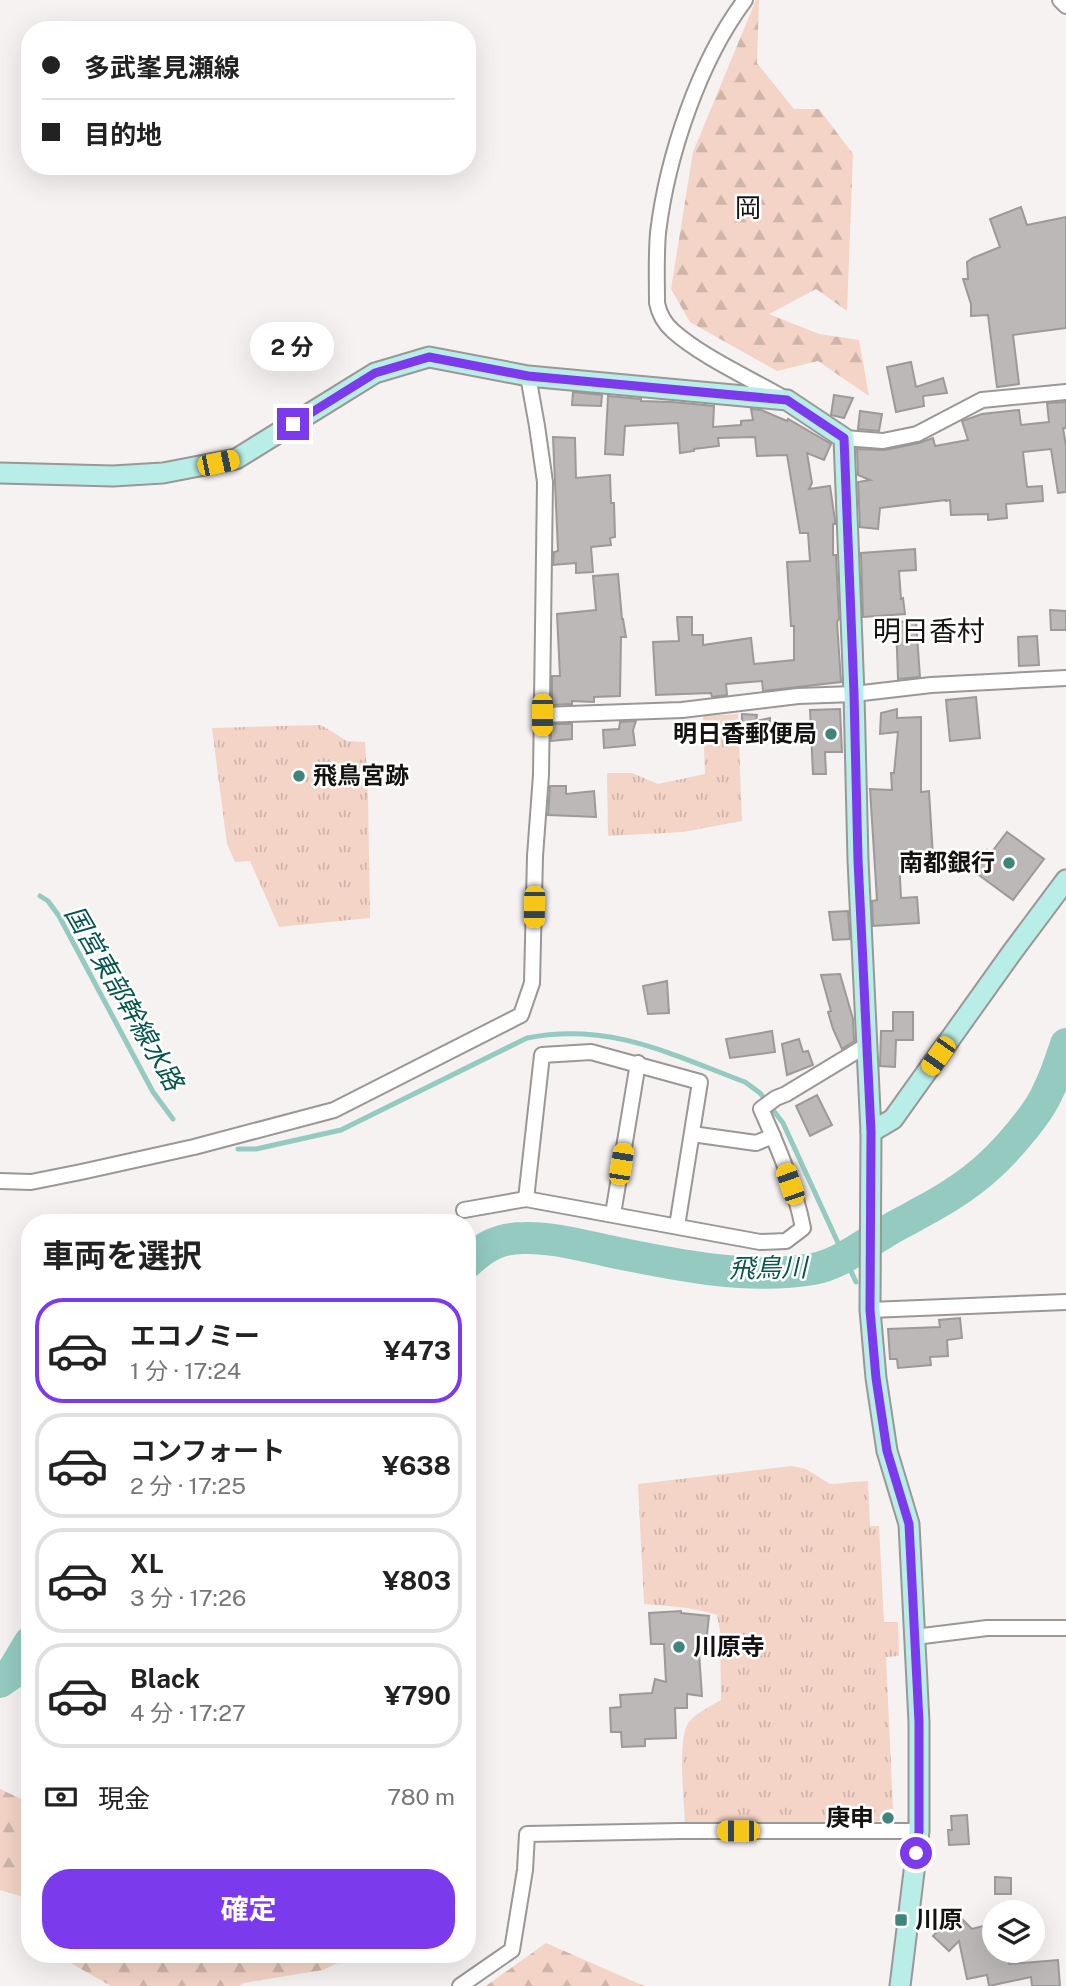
<!DOCTYPE html>
<html lang="ja">
<head>
<meta charset="utf-8">
<style>
	body { margin:0; font-family:"Public Sans","Noto Sans JP",sans-serif; background:#f6f6f6; color:#222; height:100vh; display:flex; flex-direction:column; font-size:26px; white-space:nowrap }
	* { box-sizing:border-box; margin:0 }
	p { font-size:23px; color:#767676 }
	.icon { flex:none; width:38px; height:38px; fill:none; stroke:currentColor; stroke-width:2; stroke-linecap:round; stroke-linejoin:round }
	.map { position:relative; flex:1; overflow:hidden }
	.drawer { position:absolute; left:21px; top:1214px; width:455px; height:749px; display:flex; flex-direction:column; background:#fff; border-radius:28px; box-shadow:0 7px 28px #0002 }
	.drawer>* { flex:none }
	.hud { position:absolute; left:21px; top:21px; width:455px; height:154px; border-radius:28px; box-shadow:0 7px 28px #0002; display:grid; align-content:center; height:154px; padding:0 21px; background:#fff }
	.controls { position:absolute; left:982px; top:1900px; display:grid; gap:14px }
	.controls a { display:grid; place-items:center; width:63px; height:63px; border-radius:50%; background:#fff; box-shadow:0 7px 28px #0002; font-size:35px }
	.end { position:absolute; width:32px; height:32px; margin:-16px; border:9px solid #7c3aed; background:#fff; box-shadow:0 0 0 4px #fff }
	.from { border-radius:50% }
	.bubble { position:absolute; height:49px; border-radius:24px; background:#fff; box-shadow:0 7px 28px #0002; font-size:23px; font-weight:700; line-height:49px; text-align:center }
	.car { position:absolute; width:21px; height:42px; margin:-21px -10px; border-radius:9px; box-shadow:0 0 5px 2px #0007; background:linear-gradient(#f5c518 24%,#345 0 40%,#f5c518 0 76%,#345 0 86%,#f5c518 0) }
	.hud b { display:flex; align-items:center; gap:24px; height:66px; font-size:26px }
	.hud b+b { border-top:2px solid #e0e0e0 }
	.hud i { width:18px; height:18px; background:#222 }
	ul { padding:0; list-style:none }
	li { display:flex; align-items:center; gap:21px; height:105px; margin:0 14px 10px; padding:0 7px; border:4px solid #e0e0e0; border-radius:28px }
	li div { flex:1 }
	li b { display:block; font-size:26px }
	li em { font-style:normal; font-weight:700 }
	li.current { border-color:#7c3aed }
	li>.icon { width:63px; height:63px; stroke-width:1.5 }
	h2 { padding:0 21px; font-size:32px; line-height:84px }
	.pay { display:flex; align-items:center; gap:18px; height:77px; padding:0 21px; font-size:26px }
	.pay p { margin-inline-start:auto }
	.cta { display:flex; gap:14px; margin-top:auto; padding:14px 21px }
	.cta a { flex:1; height:80px; border-radius:28px; background:#7c3aed; color:#fff; font-size:28px; font-weight:700; line-height:80px; text-align:center }
	.map>svg:first-child { display:block }
	.grass { fill:url(#grass-tufts) }
	.forest { fill:url(#forest-firs) }
	.lines { fill:none; stroke-linecap:round; stroke-linejoin:round }
	.stream { stroke:#94cac0; stroke-width:5 }
	.river { stroke:#94cac0; stroke-width:32 }
	.building { fill:#bcb8b7; stroke:#9d9998; stroke-width:2 }
	.street-casing { stroke:#9a9795; stroke-width:18 }
	.secondary-casing { stroke:#9a9795; stroke-width:23 }
	.street { stroke:#fff; stroke-width:14 }
	.secondary { stroke:#b9eee8; stroke-width:19 }
	.route { stroke:#7c3aed; stroke-width:9 }
	.poi-dot { fill:#40857b; stroke:#fff; stroke-width:2.5 }
	.labels { text-anchor:middle; stroke-width:5; stroke-linejoin:round; paint-order:stroke }
	.poi-label { font-size:24px; font-weight:bold; fill:#141312; stroke:#fff; text-anchor:end }
	.neighbourhood-label { font-size:26px; fill:#141312; stroke:#fff }
	.water-label { font-size:26px; font-style:italic; fill:#07564e; stroke:#fff }
	.quarter-label { font-size:28px; fill:#141312; stroke:#fff }
</style>
</head>
<body>
<div class="map">
<svg width="1066" height="1986" viewBox="0 0 1066 1986">
	<defs>
		<pattern id="grass-tufts" width="24" height="20" patternUnits="userSpaceOnUse" patternTransform="scale(1.75)"><rect width="24" height="20" fill="#f3d4c6"/><path d="M3 7l-1-3M5 7V3M7 7l1-3M15 17l-1-3M17 17v-4M19 17l1-3" fill="none" stroke="#cfb5a9"/></pattern>
		<pattern id="forest-firs" width="22" height="20" patternUnits="userSpaceOnUse" patternTransform="scale(1.75)"><rect width="22" height="20" fill="#f3d4c6"/><path d="M5 1l3.5 6h-7zM16 11l3.5 6h-7z" fill="#cfb5a9"/></pattern>
	</defs>
	<rect width="100%" height="100%" fill="#f6f2f1"/>
	<g class="grass">
		<path d="M 738,714 L 742,821 L 683,832 L 608,836 L 607,773 L 632,773 L 658,784 L 705,774 L 703,716 Z"/>
		<path d="M 321,725 L 347,741 L 365,742 L 368,796 L 370,918 L 279,927 L 250,861 L 235,862 L 227,844 L 212,728 Z"/>
		<path d="M 792,1466 L 806,1469 L 830,1484 L 868,1481 L 870,1526 L 879,1526 L 884,1622 L 898,1622 L 899,1656 L 886,1657 L 893,1809 L 884,1810 L 885,1821 L 690,1828 L 686,1826 L 685,1822 C 684,1803 677,1735 689,1722 C 696,1713 711,1706 721,1700 L 720,1631 L 717,1615 C 693,1607 669,1606 644,1604 L 638,1484 Z"/>
	</g>
	<g class="forest">
		<path d="M 756,0 L 759,0 L 757,63 L 794,109 L 819,109 L 853,154 L 847,311 L 816,289 L 769,314 L 819,334 L 859,340 L 869,396 L 818,361 L 777,371 L 690,322 L 671,289 L 693,152 Z"/>
		<path d="M 0,1789 L 30,1803 L 30,1907 L 23,1897 L 0,1890 Z"/>
		<path d="M 546,1943 L 644,1986 L 486,1986 Z"/>
		<path d="M 64,1955 L 355,1955 L 323,1970 L 244,1983 L 239,1986 L 111,1986 L 69,1962 Z"/>
	</g>
	<g class="lines">
		<g class="stream">
			<path d="M 40,896 L 48,901 L 59,916 L 153,1092 L 173,1119"/>
			<path d="M 238,1149 L 256,1149 L 341,1130 L 527,1038 C 610,1022 670,1054 745,1082 L 760,1093 L 783,1123 L 856,1282"/>
		</g>
		<g class="river">
			<path d="M 467,1263 C 485,1246 499,1238 524,1238 C 553,1237 584,1246 613,1252 C 676,1265 748,1280 813,1269 C 840,1264 861,1246 884,1233 C 894,1226 906,1221 916,1215 C 960,1192 989,1171 1020,1133 C 1031,1120 1042,1106 1049,1089 C 1056,1075 1061,1059 1066,1044"/>
			<path d="M 0,1682 L 10,1675 L 30,1642"/>
		</g>
	</g>
	<g class="building">
		<path d="M 1021,207 L 1027,225 L 1066,217 L 1066,328 L 1013,335 L 1019,384 L 997,387 L 988,315 L 971,316 L 971,304 L 963,279 L 968,279 L 967,262 L 973,258 L 1000,247 L 990,219 Z"/>
		<path d="M 911,362 L 916,387 L 943,378 L 947,393 L 923,396 L 924,406 L 896,412 L 887,367 Z"/>
		<path d="M 573,392 L 602,395 L 601,406 L 572,405 Z"/>
		<path d="M 834,395 L 853,398 L 844,418 L 831,415 Z"/>
		<path d="M 608,396 L 641,399 L 641,401 L 672,402 L 714,406 L 713,427 L 741,425 L 741,421 L 753,420 L 751,409 L 761,410 L 787,421 L 788,419 L 831,444 L 824,460 L 807,453 L 812,483 L 809,489 L 830,486 L 835,520 L 835,524 L 833,524 L 833,555 L 836,555 L 839,619 L 837,622 L 841,682 L 763,691 L 762,681 L 726,684 L 727,695 L 712,697 L 711,693 L 656,695 L 653,642 L 679,641 L 677,617 L 692,617 L 692,635 L 703,635 L 703,645 L 751,638 L 754,664 L 794,660 L 794,626 L 791,626 L 787,562 L 810,561 L 808,533 L 800,533 L 787,455 L 757,456 L 755,437 L 718,438 L 719,446 L 694,449 L 694,451 L 680,453 L 678,423 L 625,426 L 623,455 L 605,454 Z"/>
		<path d="M 1066,402 L 1066,428 L 1063,428 L 1066,446 L 1066,492 L 1058,493 L 1051,449 L 1023,452 L 1027,487 L 1042,486 L 1043,501 L 1006,504 L 1007,518 L 988,520 L 988,514 L 951,515 L 950,500 L 946,501 L 946,500 L 880,508 L 878,529 L 860,527 L 858,482 L 870,480 L 858,475 L 857,449 L 885,450 L 919,443 L 933,438 L 935,446 L 968,440 L 962,421 L 982,414 L 1019,410 L 1021,425 L 1049,422 L 1047,403 Z"/>
		<path d="M 860,411 L 882,414 L 879,431 L 858,429 Z"/>
		<path d="M 553,437 L 575,438 L 576,478 L 610,475 L 611,503 L 614,503 L 615,537 L 610,538 L 611,545 L 591,547 L 593,572 L 576,573 L 576,563 L 553,565 L 554,552 L 558,551 Z"/>
		<path d="M 915,549 L 916,570 L 899,571 L 901,599 L 903,598 L 905,614 L 863,617 L 861,553 Z"/>
		<path d="M 618,574 L 622,619 L 623,619 L 626,637 L 621,637 L 620,696 L 594,697 L 594,702 L 572,701 L 572,704 L 552,705 L 552,676 L 560,676 L 557,614 L 596,610 L 593,576 Z"/>
		<path d="M 1050,610 L 1066,611 L 1066,630 L 1051,630 Z"/>
		<path d="M 916,621 L 920,677 L 898,679 L 896,622 Z"/>
		<path d="M 1037,636 L 1039,665 L 1019,666 L 1018,637 Z"/>
		<path d="M 976,697 L 980,738 L 950,741 L 946,700 Z"/>
		<path d="M 840,709 L 842,752 L 825,752 L 826,774 L 813,774 L 810,710 Z"/>
		<path d="M 897,709 L 897,718 L 921,717 L 921,792 L 929,791 L 933,857 L 899,859 L 901,898 L 917,897 L 919,923 L 873,926 L 872,901 L 877,900 L 870,789 L 892,790 L 891,773 L 894,773 L 898,732 L 880,734 L 881,713 Z"/>
		<path d="M 742,714 L 757,715 L 756,721 L 770,718 L 770,733 L 756,733 L 756,740 L 741,739 L 741,733 L 728,733 L 728,728 L 742,725 Z"/>
		<path d="M 636,721 L 633,730 L 635,745 L 604,748 L 603,730 L 619,729 L 620,722 Z"/>
		<path d="M 551,724 L 572,724 L 572,739 L 551,741 Z"/>
		<path d="M 550,786 L 566,786 L 566,794 L 594,791 L 596,817 L 548,815 Z"/>
		<path d="M 1007,832 L 1044,859 L 1013,900 L 976,873 L 978,871 L 974,867 L 987,850 L 991,853 Z"/>
		<path d="M 848,911 L 850,939 L 833,940 L 829,912 Z"/>
		<path d="M 840,974 L 853,1019 L 854,1041 L 842,1049 L 833,1029 L 828,1012 L 831,1011 L 821,975 Z"/>
		<path d="M 667,981 L 669,1013 L 648,1014 L 643,986 Z"/>
		<path d="M 893,1012 L 913,1012 L 913,1040 L 896,1040 L 895,1067 L 880,1066 L 881,1031 L 893,1031 Z"/>
		<path d="M 772,1031 L 775,1052 L 730,1058 L 726,1039 Z"/>
		<path d="M 799,1039 L 803,1052 L 808,1051 L 813,1065 L 787,1075 L 782,1044 Z"/>
		<path d="M 817,1095 L 832,1125 L 810,1136 L 796,1106 Z"/>
		<path d="M 960,1318 L 962,1338 L 947,1340 L 948,1356 L 930,1357 L 931,1365 L 898,1368 L 897,1359 L 890,1359 L 888,1329 L 940,1327 L 939,1320 Z"/>
		<path d="M 681,1611 L 681,1613 L 709,1616 L 705,1653 L 699,1653 L 702,1696 L 687,1694 L 687,1708 L 675,1708 L 676,1738 L 645,1739 L 645,1746 L 622,1747 L 621,1732 L 611,1732 L 610,1708 L 621,1707 L 620,1695 L 652,1693 L 655,1679 L 666,1682 L 664,1644 L 651,1644 L 649,1613 Z"/>
		<path d="M 967,1815 L 969,1844 L 949,1845 L 948,1830 L 952,1830 L 951,1816 Z"/>
		<path d="M 995,1877 L 1011,1878 L 1011,1894 L 995,1894 Z"/>
		<path d="M 953,1910 L 972,1929 L 994,1923 L 994,1955 L 1007,1952 L 1009,1964 L 1058,1960 L 1060,1986 L 1032,1986 L 1031,1977 L 989,1986 L 987,1975 L 967,1979 L 959,1941 L 949,1951 L 933,1936 L 954,1914 Z"/>
	</g>
	<g class="lines">
		<defs>
			<g id="street">
				<path d="M 745,0 C 699,61 667,157 658,233 C 656,256 657,279 657,303 C 659,313 665,324 673,331 C 701,356 749,378 782,397"/>
				<path d="M 1060,0 L 1066,6"/>
				<path d="M 844,438 L 883,441 L 917,434 L 982,400 L 1066,392"/>
				<path d="M 542,715 L 682,710 L 798,696 L 854,694 L 931,685 L 1066,678"/>
				<path d="M 692,1134 L 756,1143 L 773,1136"/>
				<path d="M 0,1181 L 31,1182 L 81,1172 L 194,1147 L 334,1110 L 521,1015 L 532,983 L 535,856 L 541,775 L 545,482 L 537,426 L 528,376"/>
				<path d="M 526,1199 L 542,1055 L 591,1052 L 700,1082 L 677,1226"/>
				<path d="M 464,1210 L 526,1199 L 760,1242 L 786,1241 L 803,1228 C 795,1187 778,1147 761,1109 L 776,1098 L 786,1094 L 867,1045"/>
				<path d="M 613,1214 L 638,1063"/>
				<path d="M 870,1310 L 1066,1302"/>
				<path d="M 915,1637 L 987,1628 L 1066,1628"/>
				<path d="M 460,1986 L 512,1950 L 525,1870 L 527,1834 L 680,1831 L 919,1831"/>
			</g>
			<g id="secondary">
				<path d="M 0,473 L 113,476 L 163,473 L 236,459 L 375,373 L 429,357 L 528,376 L 787,400 L 844,438 L 854,694 L 858,860 L 871,1132 L 870,1310 L 876,1378 L 887,1451 L 909,1524 L 919,1722 L 919,1831 L 900,1986"/>
				<path d="M 871,1132 L 893,1119 L 1013,951 L 1066,880"/>
			</g>
		</defs>
		<use href="#street" class="street-casing"/>
		<use href="#secondary" class="secondary-casing"/>
		<use href="#street" class="street"/>
		<use href="#secondary" class="secondary"/>
	</g>
	<g class="lines">
		<path class="route" d="M 293,424 L 375,373 L 429,357 L 528,376 L 787,400 L 844,438 L 854,694 L 858,860 L 871,1132 L 870,1310 L 876,1378 L 887,1451 L 909,1524 L 919,1722 L 919,1831 L 916,1853"/>
	</g>
	<g class="poi-dot">
		<circle cx="831" cy="734" r="7"/>
		<circle cx="299" cy="776" r="7"/>
		<circle cx="1009" cy="863" r="7"/>
		<circle cx="679" cy="1647" r="7"/>
		<circle cx="888" cy="1818" r="7"/>
		<rect x="894" y="1913" width="14" height="14" rx="3.5"/>
	</g>
	<g class="labels">
		<g class="poi-label">
			<text x="817" y="742">明日香郵便局</text>
			<text x="313" y="784" text-anchor="start">飛鳥宮跡</text>
			<text x="995" y="871">南都銀行</text>
			<text x="693" y="1655" text-anchor="start">川原寺</text>
			<text x="874" y="1826">庚申</text>
			<text x="915" y="1928" text-anchor="start">川原</text>
		</g>
		<g class="neighbourhood-label">
			<text x="748" y="217">岡</text>
		</g>
		<g class="water-label">
			<text transform="translate(124 998) rotate(60)" y="9">国営東部幹線水路</text>
			<text transform="translate(768 1268) rotate(-1)" y="9">飛鳥川</text>
		</g>
		<g class="quarter-label">
			<text x="929" y="641">明日香村</text>
		</g>
	</g>
</svg>
<div class="controls">
<a><svg class="icon" aria-label="layers" viewBox="0 0 24 24"><path d="M12 4l9 5-9 5-9-5zM3 14l9 5 9-5"/></svg></a>
</div>
<i class="end from" style="left:916px;top:1853px"></i>
<i class="end" style="left:293px;top:424px"></i>
<div class="bubble" style="left:250px;top:322px;width:84px">2 分</div>
<i class="car" style="left:218px;top:463px;rotate:78deg"></i>
<i class="car" style="left:542px;top:715px;rotate:180deg"></i>
<i class="car" style="left:534px;top:907px;rotate:181deg"></i>
<i class="car" style="left:938px;top:1056px;rotate:215deg"></i>
<i class="car" style="left:621px;top:1164px;rotate:9deg"></i>
<i class="car" style="left:790px;top:1184px;rotate:341deg"></i>
<i class="car" style="left:738px;top:1831px;rotate:270deg"></i>
<div class="hud">
<b><i class="from"></i>多武峯見瀬線</b>
<b><i></i>目的地</b>
</div>
<section class="drawer">
<h2>車両を選択</h2>
<ul>
<li class="current"><svg class="icon" aria-label="car" viewBox="0 0 24 24"><path d="M5 17H2v-5l4-1 3-4h7l3 4 3 1v5h-3M9 17h6M6 11h13"/><circle cx="7" cy="17" r="2"/><circle cx="17" cy="17" r="2"/></svg><div><b>エコノミー</b><p>1 分 · 17:24</p></div><em>¥473</em></li>
<li><svg class="icon" aria-label="car" viewBox="0 0 24 24"><path d="M5 17H2v-5l4-1 3-4h7l3 4 3 1v5h-3M9 17h6M6 11h13"/><circle cx="7" cy="17" r="2"/><circle cx="17" cy="17" r="2"/></svg><div><b>コンフォート</b><p>2 分 · 17:25</p></div><em>¥638</em></li>
<li><svg class="icon" aria-label="car" viewBox="0 0 24 24"><path d="M5 17H2v-5l4-1 3-4h7l3 4 3 1v5h-3M9 17h6M6 11h13"/><circle cx="7" cy="17" r="2"/><circle cx="17" cy="17" r="2"/></svg><div><b>XL</b><p>3 分 · 17:26</p></div><em>¥803</em></li>
<li><svg class="icon" aria-label="car" viewBox="0 0 24 24"><path d="M5 17H2v-5l4-1 3-4h7l3 4 3 1v5h-3M9 17h6M6 11h13"/><circle cx="7" cy="17" r="2"/><circle cx="17" cy="17" r="2"/></svg><div><b>Black</b><p>4 分 · 17:27</p></div><em>¥790</em></li>
</ul>
<div class="pay"><svg class="icon" aria-label="cash" viewBox="0 0 24 24"><path d="M3 7h18v10H3z"/><circle cx="12" cy="12" r="2"/></svg>現金<p>780 m</p></div>
<div class="cta"><a>確定</a></div>
</section>
</div>
</body>
</html>
